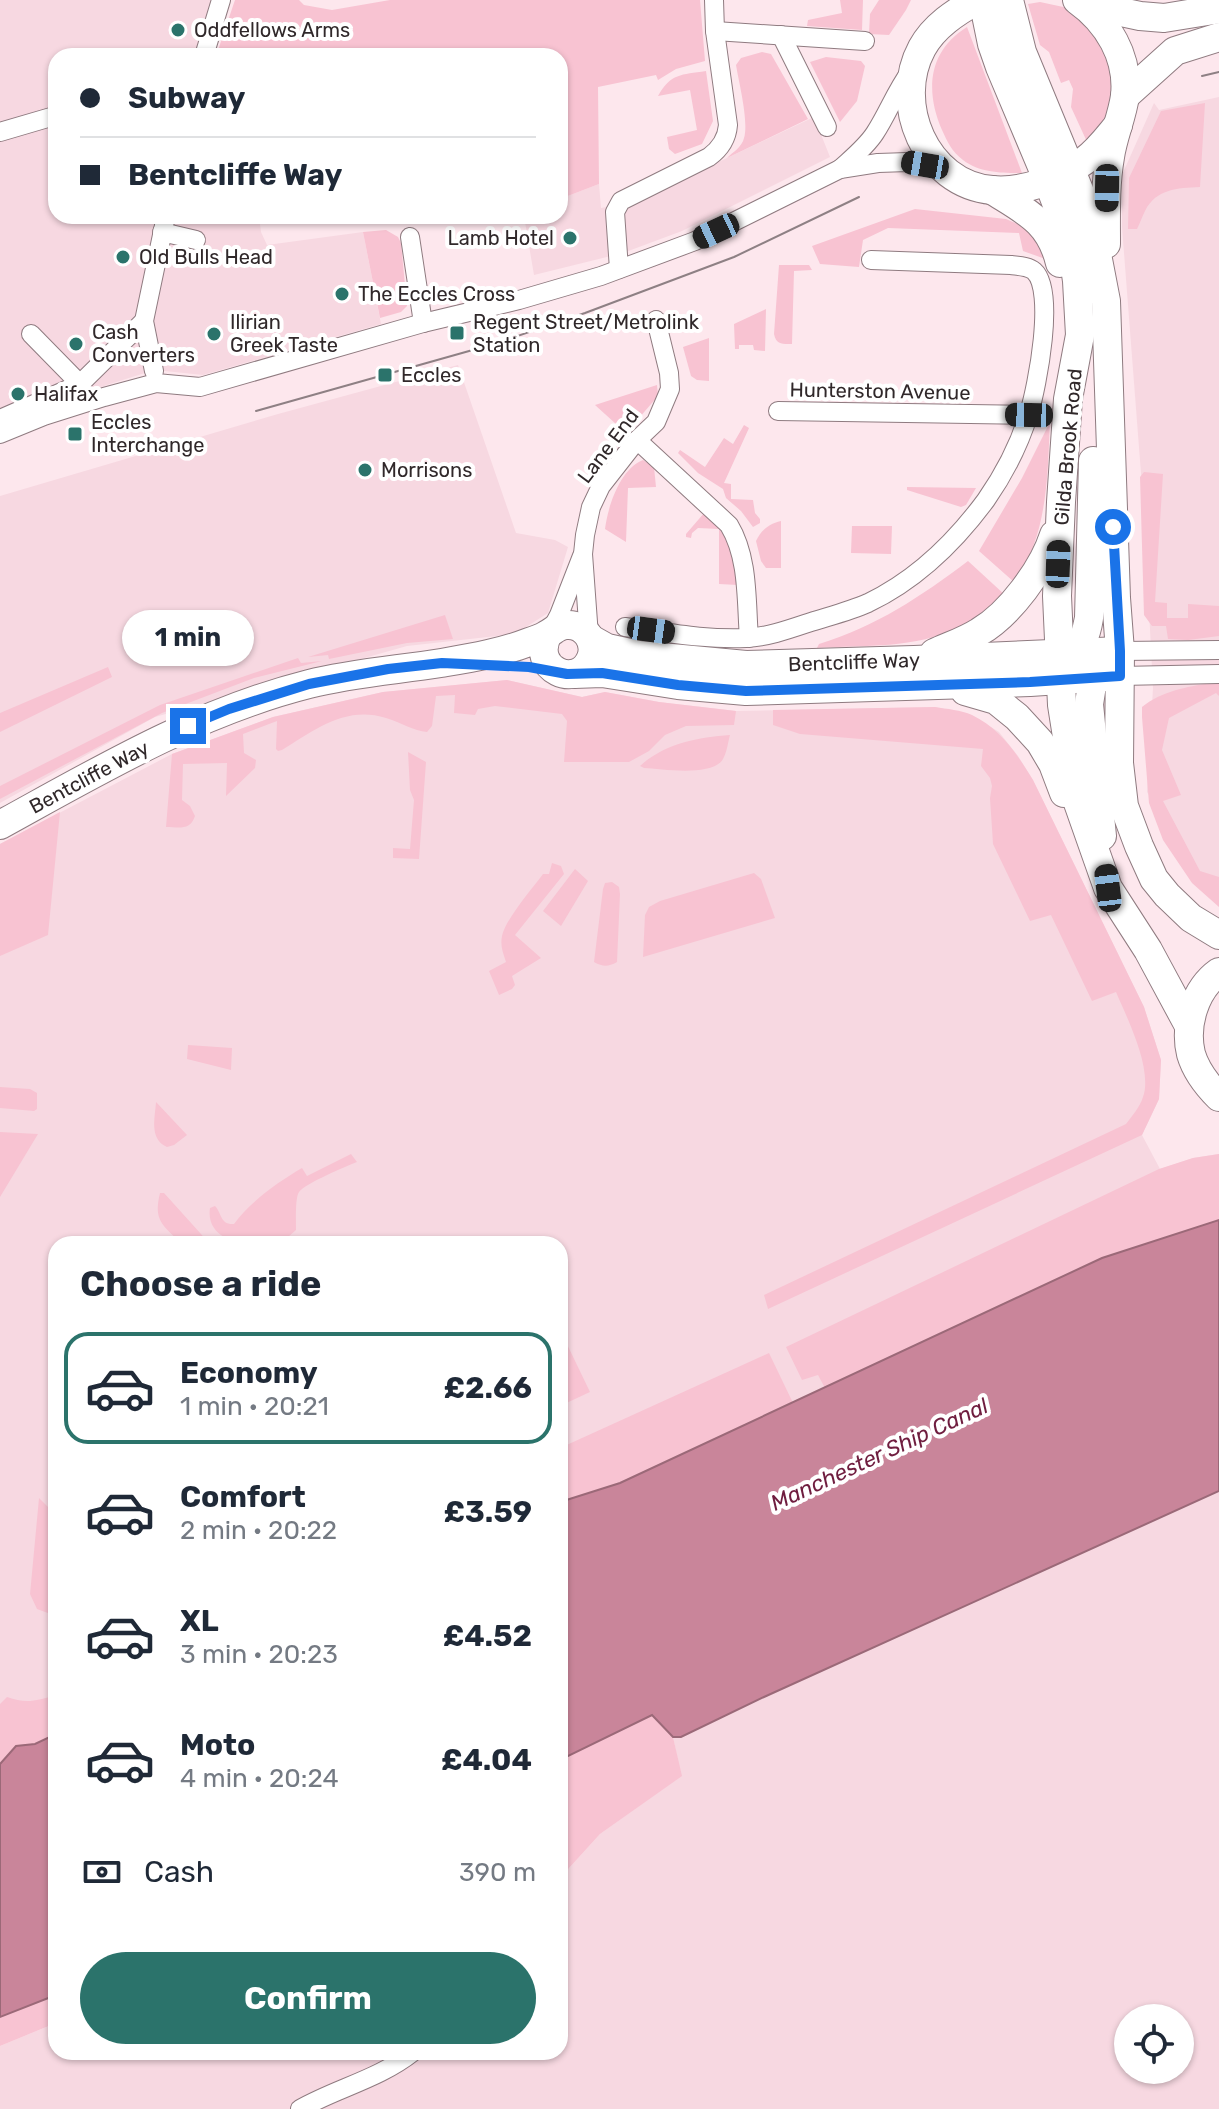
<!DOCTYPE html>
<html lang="en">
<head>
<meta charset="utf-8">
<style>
	body { margin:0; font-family:Rubik,sans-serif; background:#f6f6f7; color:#1f2937; height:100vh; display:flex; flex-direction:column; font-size:30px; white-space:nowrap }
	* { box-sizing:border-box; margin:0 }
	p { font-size:26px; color:#747a83 }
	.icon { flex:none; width:44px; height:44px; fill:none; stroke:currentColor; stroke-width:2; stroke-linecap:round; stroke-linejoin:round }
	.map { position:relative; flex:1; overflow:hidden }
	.sheet { position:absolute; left:48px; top:1236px; width:520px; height:824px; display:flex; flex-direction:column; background:#fff; border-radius:24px; box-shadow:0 2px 6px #0004 }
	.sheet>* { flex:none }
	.top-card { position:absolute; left:48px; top:48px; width:520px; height:176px; border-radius:24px; box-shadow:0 2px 6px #0004; display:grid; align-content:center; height:176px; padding:0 32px; background:#fff }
	.controls { position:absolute; left:1114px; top:2004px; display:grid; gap:16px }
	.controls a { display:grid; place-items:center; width:80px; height:80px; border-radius:50%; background:#fff; box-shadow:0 2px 6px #0004; font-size:40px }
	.end { position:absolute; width:36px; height:36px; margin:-18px; border:10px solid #1a73e8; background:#fff; box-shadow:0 0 0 4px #fff }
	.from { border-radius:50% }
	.bubble { position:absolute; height:56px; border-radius:28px; background:#fff; box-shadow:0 2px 6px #0004; font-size:26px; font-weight:700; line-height:56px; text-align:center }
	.car { position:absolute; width:24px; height:48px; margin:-24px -12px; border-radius:10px; box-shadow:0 0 6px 2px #0007; background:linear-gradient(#222 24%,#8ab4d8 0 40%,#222 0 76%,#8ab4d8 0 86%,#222 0) }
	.top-card b { display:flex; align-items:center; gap:28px; height:76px; font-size:30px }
	.top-card b+b { border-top:2px solid #e0e1e3 }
	.top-card i { width:20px; height:20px; background:#1f2937 }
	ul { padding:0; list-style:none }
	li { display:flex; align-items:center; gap:24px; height:112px; margin:0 16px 12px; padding:0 16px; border:4px solid transparent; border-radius:24px }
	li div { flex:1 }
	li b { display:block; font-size:30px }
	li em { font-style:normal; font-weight:700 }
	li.on { border-color:#2b736b }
	li>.icon { width:72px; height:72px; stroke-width:1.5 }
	h2 { padding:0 32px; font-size:36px; line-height:96px }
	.pay { display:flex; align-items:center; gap:20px; height:88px; padding:0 32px; font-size:30px }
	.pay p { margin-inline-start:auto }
	.primary-button { display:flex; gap:16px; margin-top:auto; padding:16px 32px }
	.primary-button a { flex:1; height:92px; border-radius:48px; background:#2b736b; color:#fff; font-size:32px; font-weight:700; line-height:92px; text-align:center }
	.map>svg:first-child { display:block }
	.built { fill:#f7d8e1; fill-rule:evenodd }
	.green { fill:#f8c3d2 }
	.water { fill:#c9859a; stroke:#9b6978; stroke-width:2 }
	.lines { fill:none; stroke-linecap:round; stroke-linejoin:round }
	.street-casing { stroke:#8f7b80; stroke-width:20 }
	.primary-casing { stroke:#8f7b80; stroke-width:30 }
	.street { stroke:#fff; stroke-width:18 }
	.primary { stroke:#fff; stroke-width:28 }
	.tram { stroke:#8e8084; stroke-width:2 }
	.route { stroke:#1a73e8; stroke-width:10 }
	.poi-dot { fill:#2b736b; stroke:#fff; stroke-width:3 }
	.labels { text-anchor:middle; stroke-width:8; stroke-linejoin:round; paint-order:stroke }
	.poi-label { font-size:20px; fill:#30282a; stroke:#fff; text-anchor:start }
	.street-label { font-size:20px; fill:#30282a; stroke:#fff }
	.water-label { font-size:22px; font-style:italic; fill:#6f1d3f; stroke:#fff }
</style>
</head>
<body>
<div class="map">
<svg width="1219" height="2109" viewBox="0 0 1219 2109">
	<rect width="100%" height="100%" fill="#fde7ed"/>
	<g class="built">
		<path d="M 0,0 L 219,0 L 198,41 L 196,56 L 56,56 L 56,216 L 259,216 L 261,232 L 267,245 L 363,232 L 381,324 L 203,375 L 165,371 L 148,372 L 56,401 L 0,423 Z"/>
		<path d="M 1219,97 L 1219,883 L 1197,876 L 1147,792 L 1153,688 L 1144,512 L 1122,227 L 1122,175 L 1154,103 L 1159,110 Z"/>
		<path d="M 814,117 L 830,157 L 682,231 L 623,253 L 534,275 L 524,216 L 560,216 L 560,199 L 599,184 L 601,208 L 634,202 Z"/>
		<path d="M 458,365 L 516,533 L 555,540 L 568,547 L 548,613 L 515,634 L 407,646 L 155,717 L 0,803 L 0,496 L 278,414 Z"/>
		<path d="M 507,680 L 582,697 L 605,692 L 659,702 L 736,711 L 935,707 L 971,715 L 999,732 L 1018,756 L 1033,780 L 1144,1007 L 1161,1060 L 1159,1099 L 1142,1135 L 1160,1169 L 1193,1158 L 1219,1154 L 1219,1220 L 1102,1258 L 620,1483 L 560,1502 L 560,1244 L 56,1244 L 56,1734 L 16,1746 L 0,1764 L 0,844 L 172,754 L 273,717 L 383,692 Z"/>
		<path d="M 1219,1491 L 1219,2109 L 0,2109 L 0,2046 L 56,2023 L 56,2052 L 560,2052 L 560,1878 L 600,1834 L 681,1776 L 673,1737 L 682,1737 L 764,1697 ZM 1128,2018 L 1180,2018 L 1180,2070 L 1128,2070 Z"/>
	</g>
	<g class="green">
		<path d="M 235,0 L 299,0 L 304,5 L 332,10 L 390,0 L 700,0 L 705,61 L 676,69 L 658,80 L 656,75 L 598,87 L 599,184 L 560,199 L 560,56 L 216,56 Z"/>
		<path d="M 840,0 L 863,0 L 862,30 L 807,26 L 808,20 L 842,13 Z"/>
		<path d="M 879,0 L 911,0 L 906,10 L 889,35 L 869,34 L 870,14 Z"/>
		<path d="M 1040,2 L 1068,8 L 1099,38 L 1115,78 L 1107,116 L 1088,144 L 1071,107 L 1073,89 L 1069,80 L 1061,83 L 1049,52 L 1040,45 L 1028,4 Z"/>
		<path d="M 967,27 L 1022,173 C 1002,173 980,173 963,160 C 952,152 947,141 942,130 C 925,91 928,51 967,27 Z"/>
		<path d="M 762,52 L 771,54 L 808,119 L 727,158 C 733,152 742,147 744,138 C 749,122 739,83 736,65 L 741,58 Z"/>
		<path d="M 826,57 L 861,61 L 865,66 L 857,101 L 840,122 L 810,62 Z"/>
		<path d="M 706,71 L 713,121 L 702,144 L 675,154 L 669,149 L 667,137 L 697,130 L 690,90 L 658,96 C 671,73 681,75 706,71 Z"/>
		<path d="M 1205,103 L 1200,187 C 1177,188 1156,189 1145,211 C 1142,217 1140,223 1137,229 L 1128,229 L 1129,178 L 1161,111 Z"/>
		<path d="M 915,209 L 1006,219 L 1027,228 L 1051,261 L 1023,251 L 1019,233 L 888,228 L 863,240 L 859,267 L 820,264 L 812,246 Z"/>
		<path d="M 386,230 L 398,237 L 401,243 L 407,306 L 401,312 L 380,318 L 363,232 Z"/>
		<path d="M 779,265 L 809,265 L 812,270 L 794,271 L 792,344 C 783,344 776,345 774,334 Z"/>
		<path d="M 766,309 L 765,351 L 754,350 L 753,345 L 739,345 L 739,349 L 735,349 L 734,324 Z"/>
		<path d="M 709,338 L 709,381 L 697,380 L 691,376 L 683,347 Z"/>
		<path d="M 657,385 L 658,396 L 626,433 L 595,405 Z"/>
		<path d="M 1050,422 C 1048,463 1048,505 1034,544 C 1030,556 1024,567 1018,579 L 1014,582 L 979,551 L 1022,478 Z"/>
		<path d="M 744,425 L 749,428 L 724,483 L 731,484 L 731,499 L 753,500 L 755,513 L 760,519 L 760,523 L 753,527 L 741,511 L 726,498 L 723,489 L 698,473 L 678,453 L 680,450 L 705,467 L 724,438 L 733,444 Z"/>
		<path d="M 643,460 L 654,467 L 656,487 L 628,488 L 626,542 L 605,529 C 608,506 620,469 643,460 Z"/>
		<path d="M 1144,472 L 1163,474 L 1155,602 L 1167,603 L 1167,618 L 1188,618 L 1188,604 L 1219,606 L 1219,636 L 1188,640 L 1168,639 L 1166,626 L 1152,626 L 1144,615 L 1140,477 Z"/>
		<path d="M 907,487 L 976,488 L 966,505 L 961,507 L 907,490 Z"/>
		<path d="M 705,512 L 728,537 L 738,585 L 719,584 L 719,529 L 698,528 L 692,533 L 691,538 L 686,537 L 686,534 Z"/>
		<path d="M 781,521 L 781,568 L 766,568 L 761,561 L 756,541 C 762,529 769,524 781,521 Z"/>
		<path d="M 852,526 L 892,526 L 891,554 L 851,553 Z"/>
		<path d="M 968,561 L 1005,595 C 990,605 976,619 959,627 C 916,649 864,645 817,648 L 819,644 C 877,626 920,597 968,561 Z"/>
		<path d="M 445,615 L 453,639 L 407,643 L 329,659 L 328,655 L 308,657 Z"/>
		<path d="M 298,658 L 301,663 L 322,661 L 254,678 L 162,713 L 0,799 L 0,786 L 160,705 Z"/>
		<path d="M 108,667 L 112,677 L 0,732 L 0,713 Z"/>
		<path d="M 507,680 L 582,697 L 605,692 L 659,702 L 736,711 L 734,725 L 686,726 L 665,735 L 649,751 L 629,762 L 564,762 L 567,721 L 562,714 L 495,706 L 478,709 L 475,715 L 454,713 L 455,695 L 436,696 L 432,726 L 427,732 C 414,731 400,722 386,718 C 346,705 314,730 282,750 L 278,751 L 276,749 L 277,721 L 243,734 L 244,753 L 256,760 L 255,768 L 226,796 L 227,763 L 183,764 L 182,800 L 190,806 L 195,816 C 190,831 179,827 166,827 L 172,754 L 273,717 L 383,692 Z"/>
		<path d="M 1211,683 L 1219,683 L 1219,696 L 1216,693 L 1169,718 L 1162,750 L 1181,795 L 1163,801 L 1200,871 L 1219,877 L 1219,907 L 1192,883 L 1163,840 L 1149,803 L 1142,717 L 1142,707 C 1162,691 1186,687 1211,683 Z"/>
		<path d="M 935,707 C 947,709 961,710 972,715 C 1001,729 1017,754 1033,780 L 1144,1007 L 1161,1060 L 1159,1099 L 1142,1135 L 768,1309 L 764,1295 L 1126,1124 C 1132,1116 1140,1107 1143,1097 C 1153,1069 1127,1018 1116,992 L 1092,1001 L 1051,915 L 1030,921 L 993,844 L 990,798 L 992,786 L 990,778 L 981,766 L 983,749 L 800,734 L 773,725 L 773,710 Z"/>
		<path d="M 730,735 C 728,742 727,752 723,759 C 713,777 662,769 644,768 L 640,766 C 664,744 698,737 730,735 Z"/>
		<path d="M 408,752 L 426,762 L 419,859 L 393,858 L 393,848 L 410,849 L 414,800 L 410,790 Z"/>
		<path d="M 60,812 L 48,935 L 0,956 L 0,844 Z"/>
		<path d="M 552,863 L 561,866 L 564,874 L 515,935 L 541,958 L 512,976 L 515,985 L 512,989 L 499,995 L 489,971 L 506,962 C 503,953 500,946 502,936 C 505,920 532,889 543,874 L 549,874 Z"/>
		<path d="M 575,869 L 588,881 L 561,926 L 543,911 Z"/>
		<path d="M 754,873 L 761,879 L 775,918 L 643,957 L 645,915 L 649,907 L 660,901 Z"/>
		<path d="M 612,882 L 619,887 L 620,894 L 617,962 C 608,967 603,967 594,962 L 603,889 L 605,883 Z"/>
		<path d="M 188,1045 L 232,1048 L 231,1070 L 187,1059 Z"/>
		<path d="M 0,1087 L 30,1089 L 37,1093 L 37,1109 L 34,1111 L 0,1108 Z"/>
		<path d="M 156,1102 L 187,1135 L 174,1145 L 167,1147 C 149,1139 155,1118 156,1102 Z"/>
		<path d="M 0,1132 L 38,1134 L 0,1197 Z"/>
		<path d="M 351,1154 L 357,1162 C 345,1167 306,1183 299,1192 C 295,1197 296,1222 296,1230 C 289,1236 283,1243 273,1244 C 248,1248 205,1241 210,1208 L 215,1206 C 222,1213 220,1225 234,1224 C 251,1201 278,1182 302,1168 L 307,1176 Z"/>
		<path d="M 1219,1154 L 1219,1220 L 1102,1258 L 825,1388 L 818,1375 L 802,1380 L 786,1347 L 1159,1169 L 1193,1158 Z"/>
		<path d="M 160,1193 L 164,1193 L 210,1244 L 182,1244 C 163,1225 153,1221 160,1193 Z"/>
		<path d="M 560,1335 L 564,1338 L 590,1392 L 560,1406 Z"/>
		<path d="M 769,1353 L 793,1403 L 620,1483 L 560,1502 L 560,1448 Z"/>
		<path d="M 39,1498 L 56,1515 L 56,1616 L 37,1609 L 30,1594 Z"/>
		<path d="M 56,1695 L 56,1734 L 35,1744 L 16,1746 L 0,1764 L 0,1704 L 7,1697 C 26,1704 36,1701 56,1695 Z"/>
		<path d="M 652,1715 L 673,1737 L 682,1776 L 600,1834 L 560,1878 L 560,1760 Z"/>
		<path d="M 56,1995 L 56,2023 L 0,2046 L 0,2017 Z"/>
	</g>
	<g class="water">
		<path d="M 1219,1220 L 1219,1491 L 764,1697 L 681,1737 L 673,1737 L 652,1715 L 560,1760 L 560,1502 L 620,1483 L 1102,1258 Z"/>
		<path d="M 56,1734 L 56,1995 L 0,2017 L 0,1764 L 16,1746 L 35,1744 Z"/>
	</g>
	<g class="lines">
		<defs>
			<g id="street">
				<path d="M 715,31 L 865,41"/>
				<path d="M 781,35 L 827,127"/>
				<path d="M 204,56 L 221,0"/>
				<path d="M 0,132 L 51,117 L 56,118"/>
				<path d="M 840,169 C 852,158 866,147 875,133 C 888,113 896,91 910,72"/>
				<path d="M 162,232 L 196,240"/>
				<path d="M 410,237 L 423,323"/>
				<path d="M 619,269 L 615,212 L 621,201 L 709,157 C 720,149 727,138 728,125 L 715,31 L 714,0"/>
				<path d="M 31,334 L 80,384"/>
				<path d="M 154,371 L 144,321 L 166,216"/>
				<path d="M 778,411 L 1029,415"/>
				<path d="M 0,419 L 80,384 L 144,321"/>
				<path d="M 0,434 L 44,416 L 104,397 L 156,383 L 200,387 L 423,323 L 519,300 L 601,276 L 695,241 L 840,169 L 878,163 L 908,162 L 943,168"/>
				<path d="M 637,440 L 729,525 C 749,558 746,601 749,638"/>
				<path d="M 625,627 C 665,632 705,640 746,638 C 768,637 790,629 811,622 C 830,616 850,611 868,603 C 916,580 955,542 986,500 C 1004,474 1020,443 1029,413 C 1037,387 1056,290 1034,271 C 1028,266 1018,266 1011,265 L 871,260"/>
				<path d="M 550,632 L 559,615 L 582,556"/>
				<path d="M 589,636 L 583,554 L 585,535 L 591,507 L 601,486 L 637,440 L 656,422 L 670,389 L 669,373 L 656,320"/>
				<path d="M 1120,651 L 1219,650"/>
				<path d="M 1120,676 L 1219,674"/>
				<path d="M 300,2109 C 337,2088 379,2079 413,2052"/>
			</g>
			<g id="primary">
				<path d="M 977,0 C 956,12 934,26 922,48 C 892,103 925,184 992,190 C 1023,193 1059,179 1084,161 C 1098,151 1108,137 1118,125"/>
				<path d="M 983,0 L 992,44 L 1000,67 L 1048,181 L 1066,229 L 1073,253 L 1077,281 L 1080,335 L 1068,399 L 1061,502 L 1057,596 L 1062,705 L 1077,800 L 1108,888 L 1148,950 L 1189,1026"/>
				<path d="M 1009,0 L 1022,52 L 1079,190 L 1091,223 L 1106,301 L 1116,598 L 1120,651 L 1119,763 L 1124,806 L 1139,846 L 1154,879 L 1167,895 L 1191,918 L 1219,935"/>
				<path d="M 1077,0 C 1108,22 1129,57 1125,96 C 1122,117 1113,136 1110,157 C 1105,185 1106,215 1106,244"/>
				<path d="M 1084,4 L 1140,16 L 1164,18 L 1219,9"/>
				<path d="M 1125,96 L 1175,51 L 1219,37"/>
				<path d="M 992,190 C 1025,211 1050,221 1060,263"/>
				<path d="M 591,639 L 607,648 L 639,655 L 746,665 L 914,660 L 1120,651"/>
				<path d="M 934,653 C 949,646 965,641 979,632 C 1010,614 1043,569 1054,535"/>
				<path d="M 1068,665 C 1080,651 1086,637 1089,618 L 1093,461"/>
				<path d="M 574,674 L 602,673 L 678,685 L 746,691 L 1030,682 L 1120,676"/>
				<path d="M 965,691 L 996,700 L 1017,717 L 1040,742 L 1053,764 L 1064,793"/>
				<path d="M 0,825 C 100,770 198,712 309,684 C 352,673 397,670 441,663 C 470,658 501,653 529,642 C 535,640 541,638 546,635 C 554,631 558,625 567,625 C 585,624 597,642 591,658 C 578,691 529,669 548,634"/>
				<path d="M 1102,836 L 1089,704 L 1092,685 L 1106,662"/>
				<path d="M 1219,972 C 1195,989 1184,1025 1191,1054 C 1196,1071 1207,1085 1219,1097"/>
			</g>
		</defs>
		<use href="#street" class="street-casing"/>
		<use href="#primary" class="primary-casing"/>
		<use href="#street" class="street"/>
		<use href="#primary" class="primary"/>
		<g class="tram">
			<path d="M 1202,76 L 1219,72"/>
			<path d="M 256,411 L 494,344 L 585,313 L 734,257 L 859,197"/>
		</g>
	</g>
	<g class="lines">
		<path class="route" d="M 188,726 L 229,709 L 309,684 L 388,669 L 442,663 L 529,667 L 567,674 L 602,673 L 678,685 L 746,691 L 1030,682 L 1120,676 L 1120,651 L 1113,527"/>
	</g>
	<g class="poi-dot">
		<circle cx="178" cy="30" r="8"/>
		<circle cx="570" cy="238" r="8"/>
		<circle cx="123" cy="257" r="8"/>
		<circle cx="342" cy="294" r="8"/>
		<rect x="449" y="325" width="16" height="16" rx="4"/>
		<circle cx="214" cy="334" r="8"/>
		<circle cx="76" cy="344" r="8"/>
		<rect x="377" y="367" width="16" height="16" rx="4"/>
		<circle cx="18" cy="394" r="8"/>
		<rect x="67" y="426" width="16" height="16" rx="4"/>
		<circle cx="365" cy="470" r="8"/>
	</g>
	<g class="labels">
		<g class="poi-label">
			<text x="194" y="37">Oddfellows Arms</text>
			<text x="554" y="245" text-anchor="end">Lamb Hotel</text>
			<text x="139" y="264">Old Bulls Head</text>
			<text x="358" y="301">The Eccles Cross</text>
			<text x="230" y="329">Ilirian<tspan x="230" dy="23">Greek Taste</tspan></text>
			<text x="473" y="329">Regent Street/Metrolink<tspan x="473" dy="23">Station</tspan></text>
			<text x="92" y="339">Cash<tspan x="92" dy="23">Converters</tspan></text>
			<text x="401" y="382">Eccles</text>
			<text x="34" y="401">Halifax</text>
			<text x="91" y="429">Eccles<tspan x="91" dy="23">Interchange</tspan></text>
			<text x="381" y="477">Morrisons</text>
		</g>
		<g class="street-label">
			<text transform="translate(880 391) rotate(1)" y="7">Hunterston Avenue</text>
			<text transform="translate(608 446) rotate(-53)" y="7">Lane End</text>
			<text transform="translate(1068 447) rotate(-85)" y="7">Gilda Brook Road</text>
			<text transform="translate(854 662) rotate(-2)" y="7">Bentcliffe Way</text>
			<text transform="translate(89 777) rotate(-28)" y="7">Bentcliffe Way</text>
		</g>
		<g class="water-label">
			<text transform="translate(879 1454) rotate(-25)" y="8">Manchester Ship Canal</text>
		</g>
	</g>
</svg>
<div class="controls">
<a><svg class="icon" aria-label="locate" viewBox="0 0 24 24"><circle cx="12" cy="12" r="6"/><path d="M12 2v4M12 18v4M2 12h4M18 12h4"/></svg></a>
</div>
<i class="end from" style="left:1113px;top:527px"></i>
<i class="end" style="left:188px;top:726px"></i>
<div class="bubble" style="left:122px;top:610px;width:132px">1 min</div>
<i class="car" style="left:925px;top:165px;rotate:280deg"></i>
<i class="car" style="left:1107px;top:188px;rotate:181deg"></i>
<i class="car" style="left:716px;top:231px;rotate:245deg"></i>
<i class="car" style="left:1029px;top:415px;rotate:271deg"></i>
<i class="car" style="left:1058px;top:564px;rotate:2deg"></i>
<i class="car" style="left:651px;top:630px;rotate:98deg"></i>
<i class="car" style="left:1108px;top:888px;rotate:353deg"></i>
<div class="top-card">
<b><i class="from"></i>Subway</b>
<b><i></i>Bentcliffe Way</b>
</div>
<section class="sheet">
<h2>Choose a ride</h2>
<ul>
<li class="on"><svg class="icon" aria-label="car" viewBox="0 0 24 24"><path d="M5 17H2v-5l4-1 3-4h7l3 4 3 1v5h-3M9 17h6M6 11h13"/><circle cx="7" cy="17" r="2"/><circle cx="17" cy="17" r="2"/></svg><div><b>Economy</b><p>1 min · 20:21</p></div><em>£2.66</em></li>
<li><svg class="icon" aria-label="car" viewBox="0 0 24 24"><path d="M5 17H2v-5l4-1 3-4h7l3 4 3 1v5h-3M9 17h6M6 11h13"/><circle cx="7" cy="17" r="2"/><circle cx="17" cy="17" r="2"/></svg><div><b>Comfort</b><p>2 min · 20:22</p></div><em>£3.59</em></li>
<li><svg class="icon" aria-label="car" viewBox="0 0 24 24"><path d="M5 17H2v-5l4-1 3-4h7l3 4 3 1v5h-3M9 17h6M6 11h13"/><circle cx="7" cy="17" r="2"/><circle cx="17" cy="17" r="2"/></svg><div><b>XL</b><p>3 min · 20:23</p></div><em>£4.52</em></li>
<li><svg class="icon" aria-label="car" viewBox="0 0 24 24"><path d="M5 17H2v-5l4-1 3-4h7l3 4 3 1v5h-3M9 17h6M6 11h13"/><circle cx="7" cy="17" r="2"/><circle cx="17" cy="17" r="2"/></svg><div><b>Moto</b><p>4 min · 20:24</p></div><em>£4.04</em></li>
</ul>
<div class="pay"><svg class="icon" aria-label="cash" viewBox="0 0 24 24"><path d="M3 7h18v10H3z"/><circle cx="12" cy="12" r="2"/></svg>Cash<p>390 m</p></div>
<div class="primary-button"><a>Confirm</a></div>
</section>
</div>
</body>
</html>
